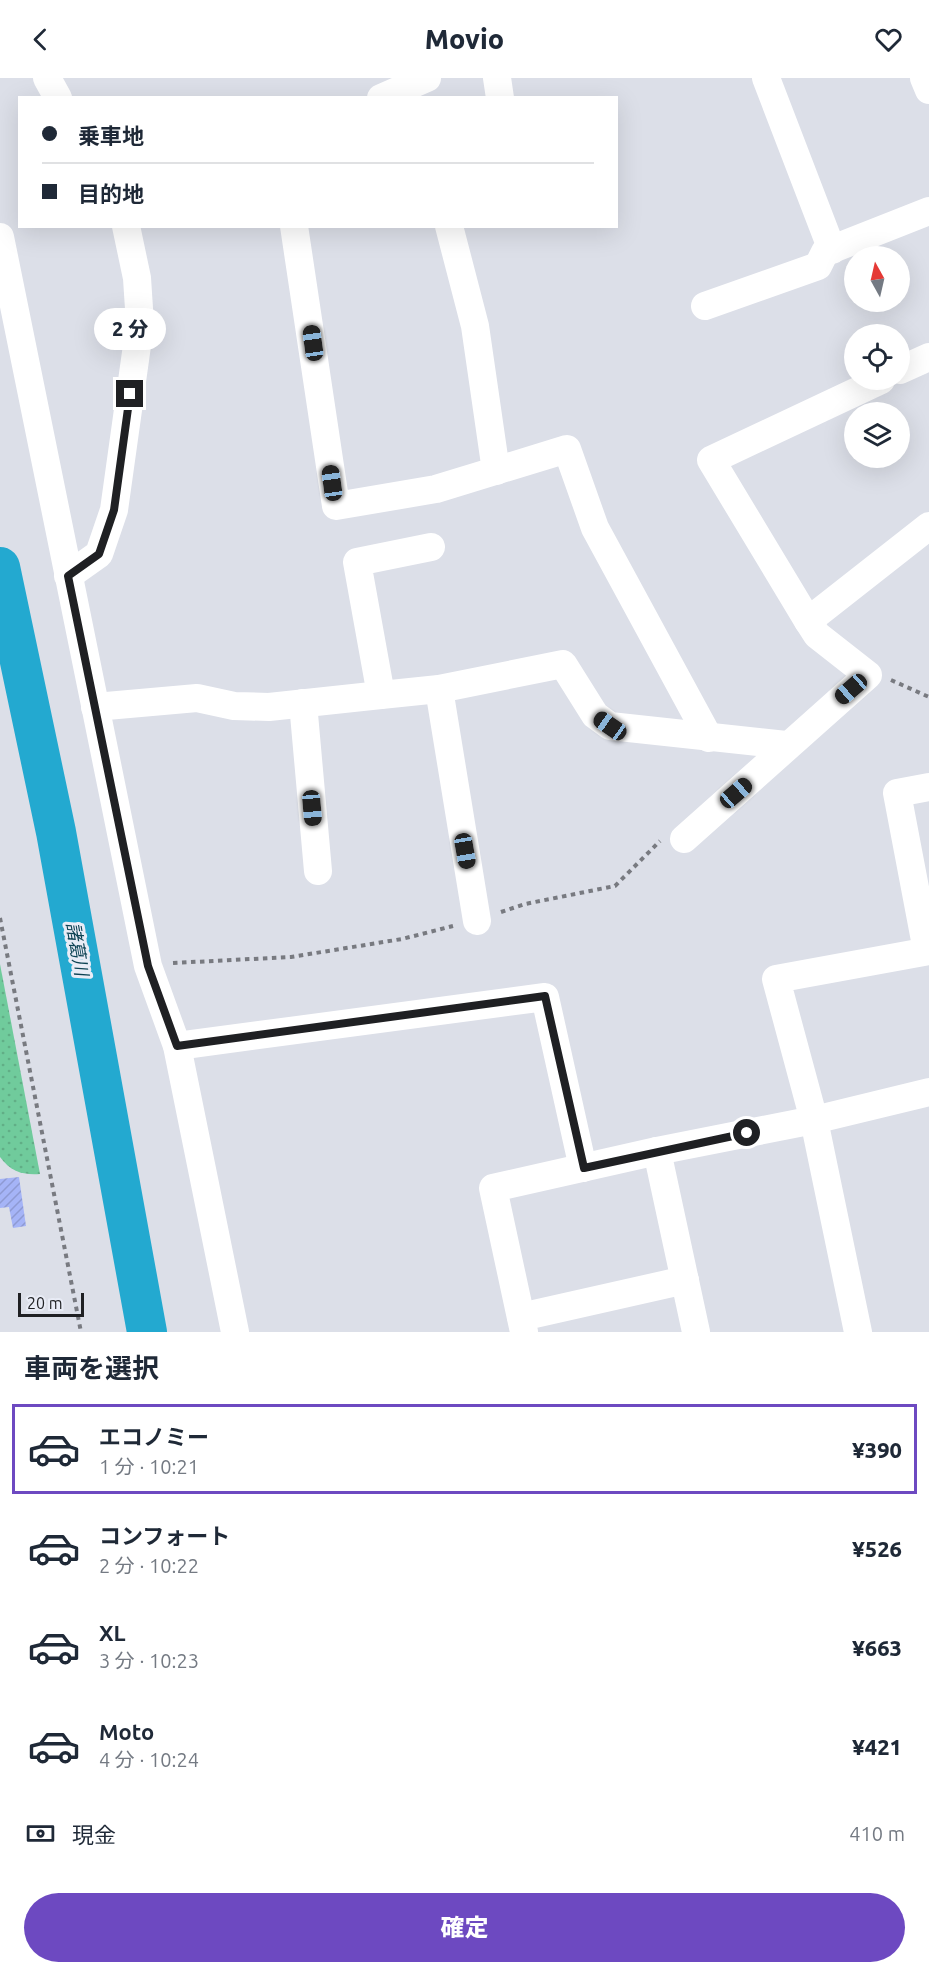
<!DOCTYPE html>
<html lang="ja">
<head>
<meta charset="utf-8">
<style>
	body { margin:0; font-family:Ubuntu,"Noto Sans JP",sans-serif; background:#f2f2f3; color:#1f2937; height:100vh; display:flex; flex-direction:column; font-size:22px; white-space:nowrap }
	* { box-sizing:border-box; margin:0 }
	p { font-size:20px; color:#747a83 }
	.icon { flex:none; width:33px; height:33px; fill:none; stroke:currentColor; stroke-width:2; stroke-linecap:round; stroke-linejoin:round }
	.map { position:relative; height:1254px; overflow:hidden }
	.details { display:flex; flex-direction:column; background:#fff; flex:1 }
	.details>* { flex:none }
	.banner { position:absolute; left:18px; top:18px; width:600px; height:132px; border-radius:0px; box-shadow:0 6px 24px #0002; display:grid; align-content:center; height:132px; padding:0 24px; background:#fff }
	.needle { width:39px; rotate:352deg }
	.fabs { position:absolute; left:844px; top:168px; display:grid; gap:12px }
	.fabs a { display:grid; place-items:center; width:66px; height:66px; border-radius:50%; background:#fff; box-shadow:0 6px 24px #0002; font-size:30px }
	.scale { position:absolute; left:18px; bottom:15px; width:66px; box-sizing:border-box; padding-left:6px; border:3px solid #1f2023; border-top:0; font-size:16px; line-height:21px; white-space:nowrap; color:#1f2023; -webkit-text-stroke:4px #e9ecf6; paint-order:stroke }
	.end { position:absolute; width:27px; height:27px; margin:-14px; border:8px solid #1f2023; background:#fff; box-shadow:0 0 0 3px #fff }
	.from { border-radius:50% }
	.bubble { position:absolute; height:42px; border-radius:21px; background:#fff; box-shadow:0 6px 24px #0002; font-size:20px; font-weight:800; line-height:42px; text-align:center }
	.car { position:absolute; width:18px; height:36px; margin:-18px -9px; border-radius:8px; box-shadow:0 0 4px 2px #0007; background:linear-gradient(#222 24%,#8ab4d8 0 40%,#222 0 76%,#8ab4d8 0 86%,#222 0) }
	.banner b { display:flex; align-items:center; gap:21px; height:57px; font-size:22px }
	.banner b+b { border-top:2px solid #e0e1e3 }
	.banner i { width:15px; height:15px; background:#1f2937 }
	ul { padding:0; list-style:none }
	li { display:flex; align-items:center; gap:18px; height:90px; margin:0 12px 9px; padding:0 12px; border:3px solid transparent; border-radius:0px }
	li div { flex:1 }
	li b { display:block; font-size:22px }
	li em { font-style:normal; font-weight:800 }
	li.current { border-color:#6d49c1 }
	li>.icon { width:54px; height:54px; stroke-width:1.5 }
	h2 { padding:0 24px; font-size:27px; line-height:72px }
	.pay { display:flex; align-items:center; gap:15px; height:66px; padding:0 24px; font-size:22px }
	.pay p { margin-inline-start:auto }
	.primary-button { display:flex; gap:12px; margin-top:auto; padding:12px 24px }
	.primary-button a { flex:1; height:69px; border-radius:36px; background:#6d49c1; color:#fff; font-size:24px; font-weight:800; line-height:69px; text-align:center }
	header { display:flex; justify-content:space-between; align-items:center; height:78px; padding:0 24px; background:#fff; font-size:27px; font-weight:800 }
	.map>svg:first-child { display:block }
	.grass { fill:url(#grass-dots) }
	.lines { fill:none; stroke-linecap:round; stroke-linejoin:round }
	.river { stroke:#23a9d0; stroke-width:40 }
	.building { fill:url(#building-hatch) }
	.path { stroke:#787a80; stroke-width:4; stroke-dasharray:4.5 4.5; stroke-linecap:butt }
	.minor { stroke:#fff; stroke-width:28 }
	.route { stroke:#1f2023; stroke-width:8 }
	.labels { text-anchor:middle; stroke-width:6; stroke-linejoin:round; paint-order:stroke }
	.water-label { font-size:18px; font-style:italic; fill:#0e4354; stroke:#e9ecf6 }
</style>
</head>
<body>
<header><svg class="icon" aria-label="back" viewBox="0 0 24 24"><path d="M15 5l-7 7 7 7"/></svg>Movio<svg class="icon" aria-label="heart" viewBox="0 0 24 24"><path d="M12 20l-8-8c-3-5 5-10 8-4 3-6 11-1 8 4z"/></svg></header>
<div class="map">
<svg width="929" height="1254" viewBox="0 0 929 1254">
	<defs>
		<pattern id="grass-dots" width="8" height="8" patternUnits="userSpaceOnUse" patternTransform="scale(1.5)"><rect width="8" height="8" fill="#70cb9c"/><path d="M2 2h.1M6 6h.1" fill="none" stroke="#61ae86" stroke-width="1.8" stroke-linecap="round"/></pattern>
		<pattern id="building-hatch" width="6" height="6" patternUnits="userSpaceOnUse" patternTransform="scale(1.5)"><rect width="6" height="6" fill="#a5b4f7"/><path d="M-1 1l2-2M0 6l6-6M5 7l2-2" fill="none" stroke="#8e9ad3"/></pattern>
	</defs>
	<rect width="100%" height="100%" fill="#dcdfe8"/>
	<path class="grass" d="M 0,886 L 40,1096 C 22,1097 11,1094 0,1079 Z"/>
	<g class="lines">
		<path class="river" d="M 0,489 L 56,754 L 147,1254"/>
	</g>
	<path class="building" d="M 19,1099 L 26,1148 L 13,1150 L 9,1129 L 0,1130 L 0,1101 Z"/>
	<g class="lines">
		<g class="path">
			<path d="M 891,602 L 929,619"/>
			<path d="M 501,834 L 525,826 L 615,808 L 660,763"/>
			<path d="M 0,840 L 81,1254"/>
			<path d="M 173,885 L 291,879 L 402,861 L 453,848"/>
		</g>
		<g class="minor">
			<path d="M 47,0 L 58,20"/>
			<path d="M 497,0 L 500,20"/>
			<path d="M 766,0 L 832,172"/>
			<path d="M 924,0 L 929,12"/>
			<path d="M 381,20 L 427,0"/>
			<path d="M 294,148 L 336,428 L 436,411 L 567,371 L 595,450 L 709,660"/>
			<path d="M 449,148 L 475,248 L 496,393"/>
			<path d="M 0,159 L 148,888 L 177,968 L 235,1254"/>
			<path d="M 705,228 L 818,188 L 825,174 L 929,133"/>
			<path d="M 900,292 L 929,279"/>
			<path d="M 431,469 L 357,484 L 381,617 L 439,611 L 563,586 L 595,637 L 610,648 L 786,667"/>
			<path d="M 68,498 L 99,476 L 114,432 L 140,246 L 137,200 L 126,148"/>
			<path d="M 808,543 L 711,382 L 881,302"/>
			<path d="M 439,611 L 477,843"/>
			<path d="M 303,625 L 318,793"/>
			<path d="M 95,629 L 197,620 L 234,628 L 269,629 L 381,617"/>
			<path d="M 684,761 L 868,597 L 817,557 L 808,543 L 929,448"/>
			<path d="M 927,873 L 897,715 L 929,709"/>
			<path d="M 177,968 L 545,919 L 583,1090"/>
			<path d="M 521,1239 L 685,1202"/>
			<path d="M 524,1254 L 493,1110 L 657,1073"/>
			<path d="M 696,1254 L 657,1073 L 814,1042 L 929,1014"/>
			<path d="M 858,1254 L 814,1042 L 776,901 L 929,873"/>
		</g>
	</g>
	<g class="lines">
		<path class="route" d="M 130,316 L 114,432 L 99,476 L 68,498 L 148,888 L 177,968 L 545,918 L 584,1090 L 747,1055"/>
	</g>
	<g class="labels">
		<g class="water-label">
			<text transform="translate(77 871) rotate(80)" y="6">諸葛川</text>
		</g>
	</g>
</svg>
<div class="fabs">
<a><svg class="needle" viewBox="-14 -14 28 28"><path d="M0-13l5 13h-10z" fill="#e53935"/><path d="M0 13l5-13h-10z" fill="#747a83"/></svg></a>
<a><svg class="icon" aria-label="locate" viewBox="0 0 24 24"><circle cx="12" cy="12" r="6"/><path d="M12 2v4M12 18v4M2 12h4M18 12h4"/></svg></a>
<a><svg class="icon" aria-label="layers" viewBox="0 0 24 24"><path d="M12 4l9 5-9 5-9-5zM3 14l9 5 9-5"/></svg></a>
</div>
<div class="scale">20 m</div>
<i class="end from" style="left:747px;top:1055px"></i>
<i class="end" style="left:130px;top:316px"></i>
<div class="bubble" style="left:94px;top:230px;width:72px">2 分</div>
<i class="car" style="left:313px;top:265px;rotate:352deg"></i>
<i class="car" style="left:332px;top:405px;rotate:352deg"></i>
<i class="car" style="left:851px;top:611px;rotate:229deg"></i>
<i class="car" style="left:610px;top:648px;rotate:305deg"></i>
<i class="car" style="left:736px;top:715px;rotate:49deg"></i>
<i class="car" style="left:312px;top:730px;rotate:175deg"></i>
<i class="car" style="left:465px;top:773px;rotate:170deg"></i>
<div class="banner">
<b><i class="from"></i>乗車地</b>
<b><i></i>目的地</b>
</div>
</div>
<section class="details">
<h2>車両を選択</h2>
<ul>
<li class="current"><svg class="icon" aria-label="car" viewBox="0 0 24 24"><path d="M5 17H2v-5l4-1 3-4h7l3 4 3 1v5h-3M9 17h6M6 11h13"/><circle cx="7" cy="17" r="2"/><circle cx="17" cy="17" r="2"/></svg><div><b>エコノミー</b><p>1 分 · 10:21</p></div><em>¥390</em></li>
<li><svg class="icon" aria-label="car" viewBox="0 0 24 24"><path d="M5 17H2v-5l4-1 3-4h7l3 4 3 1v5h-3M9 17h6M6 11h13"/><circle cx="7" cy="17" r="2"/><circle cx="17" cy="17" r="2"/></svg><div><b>コンフォート</b><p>2 分 · 10:22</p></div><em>¥526</em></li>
<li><svg class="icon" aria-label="car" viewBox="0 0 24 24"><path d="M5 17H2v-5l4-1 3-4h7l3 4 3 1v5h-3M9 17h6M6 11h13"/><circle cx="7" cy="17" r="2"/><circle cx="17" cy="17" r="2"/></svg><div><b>XL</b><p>3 分 · 10:23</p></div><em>¥663</em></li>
<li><svg class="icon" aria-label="car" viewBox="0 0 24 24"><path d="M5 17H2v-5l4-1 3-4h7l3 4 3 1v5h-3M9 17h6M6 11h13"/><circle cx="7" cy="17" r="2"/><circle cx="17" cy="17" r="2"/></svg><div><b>Moto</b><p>4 分 · 10:24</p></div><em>¥421</em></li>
</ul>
<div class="pay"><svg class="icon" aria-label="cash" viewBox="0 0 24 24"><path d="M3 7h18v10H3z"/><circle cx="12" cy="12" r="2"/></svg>現金<p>410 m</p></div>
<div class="primary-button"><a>確定</a></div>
</section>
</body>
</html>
